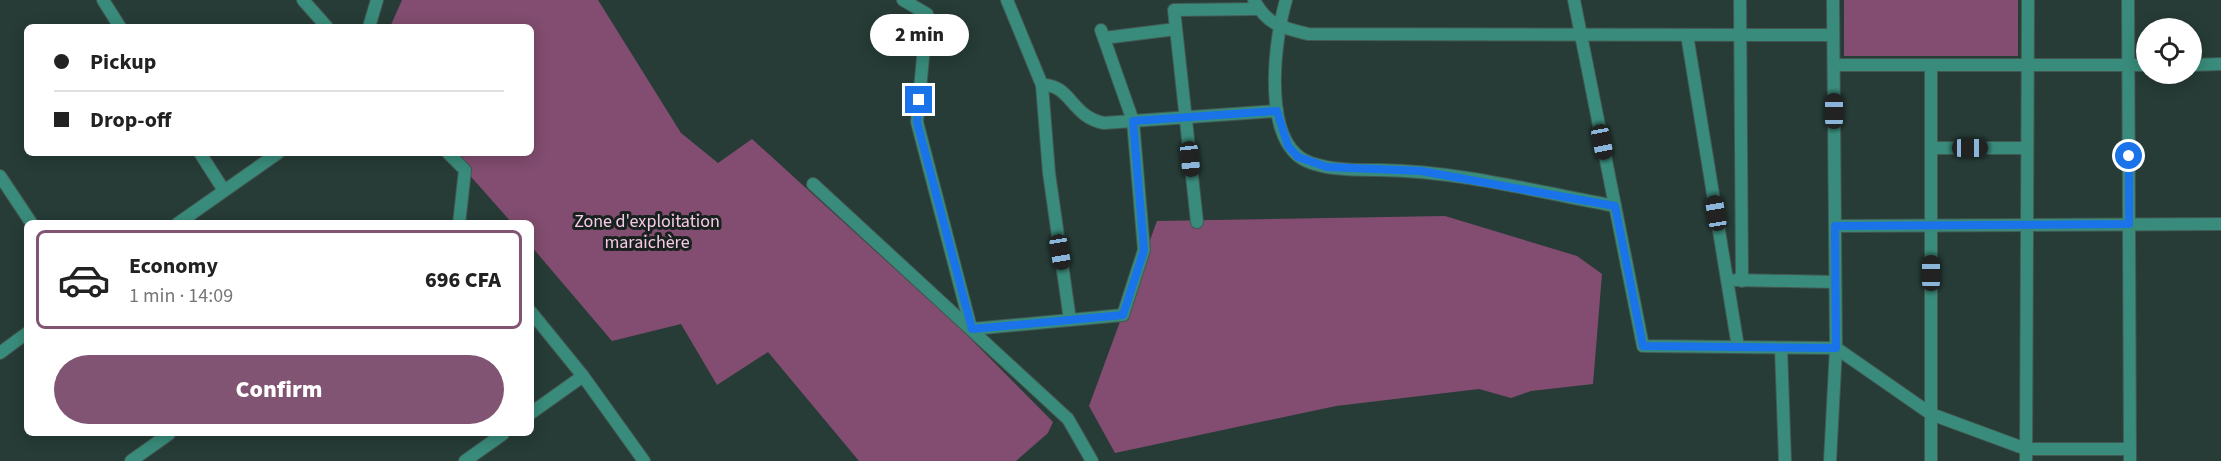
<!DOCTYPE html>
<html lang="en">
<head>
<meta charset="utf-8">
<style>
	body { margin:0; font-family:"Source Sans 3",sans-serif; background:#f6f6f6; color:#222; height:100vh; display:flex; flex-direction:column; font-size:22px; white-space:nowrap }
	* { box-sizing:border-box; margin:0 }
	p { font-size:20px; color:#767676 }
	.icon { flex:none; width:33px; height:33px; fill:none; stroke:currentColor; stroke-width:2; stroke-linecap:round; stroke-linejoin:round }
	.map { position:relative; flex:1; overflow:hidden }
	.panel { position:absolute; left:24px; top:220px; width:510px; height:216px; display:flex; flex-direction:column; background:#fff; border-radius:9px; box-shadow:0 3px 15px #0003 }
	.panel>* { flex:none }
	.top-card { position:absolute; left:24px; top:24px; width:510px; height:132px; border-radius:9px; box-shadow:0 3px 15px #0003; display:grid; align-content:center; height:132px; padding:0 30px; background:#fff }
	.controls { position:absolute; left:2136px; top:18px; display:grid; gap:12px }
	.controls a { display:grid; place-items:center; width:66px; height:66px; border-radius:50%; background:#fff; box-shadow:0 3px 15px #0003; font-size:30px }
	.end { position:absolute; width:27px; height:27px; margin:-14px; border:8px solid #1a73e8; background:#fff; box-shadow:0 0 0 3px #fff }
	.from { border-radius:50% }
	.bubble { position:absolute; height:42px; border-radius:21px; background:#fff; box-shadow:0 3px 15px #0003; font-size:20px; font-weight:800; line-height:42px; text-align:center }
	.car { position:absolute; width:18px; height:36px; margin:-18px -9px; border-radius:8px; box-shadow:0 0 4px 2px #0007; background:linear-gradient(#222 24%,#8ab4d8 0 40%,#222 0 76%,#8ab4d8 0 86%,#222 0) }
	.top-card b { display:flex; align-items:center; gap:21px; height:57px; font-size:22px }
	.top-card b+b { border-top:2px solid #e0e0e0 }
	.top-card i { width:15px; height:15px; background:#222 }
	ul { padding:10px 0 0; list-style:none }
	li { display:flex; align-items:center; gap:18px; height:99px; margin:0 12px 9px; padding:0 18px; border:3px solid #e0e0e0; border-radius:9px }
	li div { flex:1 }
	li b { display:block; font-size:22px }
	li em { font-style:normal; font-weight:800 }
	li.active { border-color:#805472 }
	li>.icon { width:54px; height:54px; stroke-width:1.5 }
	.button { display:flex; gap:12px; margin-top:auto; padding:12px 30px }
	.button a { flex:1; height:69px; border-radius:36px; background:#805472; color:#fff; font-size:24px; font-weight:800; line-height:69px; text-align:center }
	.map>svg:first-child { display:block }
	.green { fill:#824d70 }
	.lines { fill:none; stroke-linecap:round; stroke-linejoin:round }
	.street-casing { stroke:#445853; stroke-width:14 }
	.street { stroke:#398c7b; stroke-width:12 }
	.route { stroke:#1a73e8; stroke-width:8 }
	.labels { text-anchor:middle; stroke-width:6; stroke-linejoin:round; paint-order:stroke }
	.park-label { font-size:18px; fill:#f7c9e6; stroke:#17211e }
</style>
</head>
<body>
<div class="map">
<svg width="2221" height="461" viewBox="0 0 2221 461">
	<rect width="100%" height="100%" fill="#273c37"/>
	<g class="green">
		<path d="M 402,0 L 598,0 L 681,133 L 718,163 L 752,139 L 962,330 L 1053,422 L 1048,433 L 1016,461 L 859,461 L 768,352 L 717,385 L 681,324 L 612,341 L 531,246 L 531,224 L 512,223 L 465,170 L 456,153 L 531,153 L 531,27 L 390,27 Z"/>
		<rect x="1844" y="0" width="174" height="56"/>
		<path d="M 1445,216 L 1577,256 L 1602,274 L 1593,384 L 1531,391 L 1511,398 L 1479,389 L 1336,406 L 1115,453 L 1089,406 L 1157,221 Z"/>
	</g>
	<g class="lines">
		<defs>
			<g id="street">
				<path d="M 103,0 L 120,27"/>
				<path d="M 303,0 L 327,27"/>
				<path d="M 903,0 L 927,14 L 917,122 L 971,328"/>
				<path d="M 1007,0 L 1042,85 L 1049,173 L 1070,320"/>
				<path d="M 1254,0 C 1267,25 1283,28 1308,34 L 1833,35"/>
				<path d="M 1286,0 C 1275,38 1264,124 1296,154 C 1313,171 1358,170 1380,170 C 1459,171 1538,192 1615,206"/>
				<path d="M 1574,0 L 1643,346 L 1836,348 L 1931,414 L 2026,449 L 2130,449"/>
				<path d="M 1740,0 L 1742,281"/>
				<path d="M 2128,0 L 2130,461"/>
				<path d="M 369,27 L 377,0"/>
				<path d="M 1687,35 L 1738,347"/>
				<path d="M 1104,38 L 1176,29"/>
				<path d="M 1834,65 L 2146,65"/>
				<path d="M 1931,65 L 1931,461"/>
				<path d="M 2192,65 L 2221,64"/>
				<path d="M 1042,85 C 1071,84 1071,117 1104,123 L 1277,111"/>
				<path d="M 1931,148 L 2027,148"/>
				<path d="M 200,153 L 223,189"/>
				<path d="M 448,153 L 465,170 L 459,224"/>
				<path d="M 0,176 L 32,224"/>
				<path d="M 813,184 L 1068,419 L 1092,461"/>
				<path d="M 1197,222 L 1174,10 L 1258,9"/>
				<path d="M 177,224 L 278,153"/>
				<path d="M 1835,226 L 2221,224"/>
				<path d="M 1735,280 L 1835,282"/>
				<path d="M 531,312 L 583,376 L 644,461"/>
				<path d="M 972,329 L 1123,315 L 1144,250 L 1133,121 L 1101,30"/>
				<path d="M 1781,348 L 1785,461"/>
				<path d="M 0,353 L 27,333"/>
				<path d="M 531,413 L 583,376"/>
				<path d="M 131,461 L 169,434"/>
				<path d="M 465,461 L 503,434"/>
				<path d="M 1830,461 L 1836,348 L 1833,0"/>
				<path d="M 2026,461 L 2028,0"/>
			</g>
		</defs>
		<use href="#street" class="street-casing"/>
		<use href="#street" class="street"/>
	</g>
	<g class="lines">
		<path class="route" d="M 919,100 L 917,122 L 972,329 L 1123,315 L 1144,250 L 1133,121 L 1277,111 L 1288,146 L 1298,157 L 1327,167 L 1421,171 L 1615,206 L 1643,346 L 1836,348 L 1835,226 L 2129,224 L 2129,156"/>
	</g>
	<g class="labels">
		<g class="park-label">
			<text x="647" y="227">Zone d'exploitation<tspan x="647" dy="21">maraichère</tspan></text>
		</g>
	</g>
</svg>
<div class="controls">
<a><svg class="icon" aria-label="locate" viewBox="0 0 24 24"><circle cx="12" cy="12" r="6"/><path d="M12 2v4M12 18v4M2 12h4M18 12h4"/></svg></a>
</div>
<i class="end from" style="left:2129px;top:156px"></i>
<i class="end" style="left:919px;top:100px"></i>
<div class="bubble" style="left:870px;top:14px;width:99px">2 min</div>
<i class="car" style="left:1834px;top:111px;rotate:0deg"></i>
<i class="car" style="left:1602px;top:142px;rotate:169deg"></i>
<i class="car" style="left:1970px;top:148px;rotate:90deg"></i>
<i class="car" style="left:1190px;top:159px;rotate:174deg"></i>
<i class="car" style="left:1716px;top:213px;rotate:351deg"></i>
<i class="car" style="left:1060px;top:252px;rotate:171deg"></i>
<i class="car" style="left:1931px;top:273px;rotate:0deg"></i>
<div class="top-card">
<b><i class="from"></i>Pickup</b>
<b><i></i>Drop-off</b>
</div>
<section class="panel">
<ul>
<li class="active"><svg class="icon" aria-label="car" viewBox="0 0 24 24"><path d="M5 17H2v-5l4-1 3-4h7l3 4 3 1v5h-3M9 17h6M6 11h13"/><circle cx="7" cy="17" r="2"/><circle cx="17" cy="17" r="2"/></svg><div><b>Economy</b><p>1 min · 14:09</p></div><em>696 CFA</em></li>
</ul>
<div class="button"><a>Confirm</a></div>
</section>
</div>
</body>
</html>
